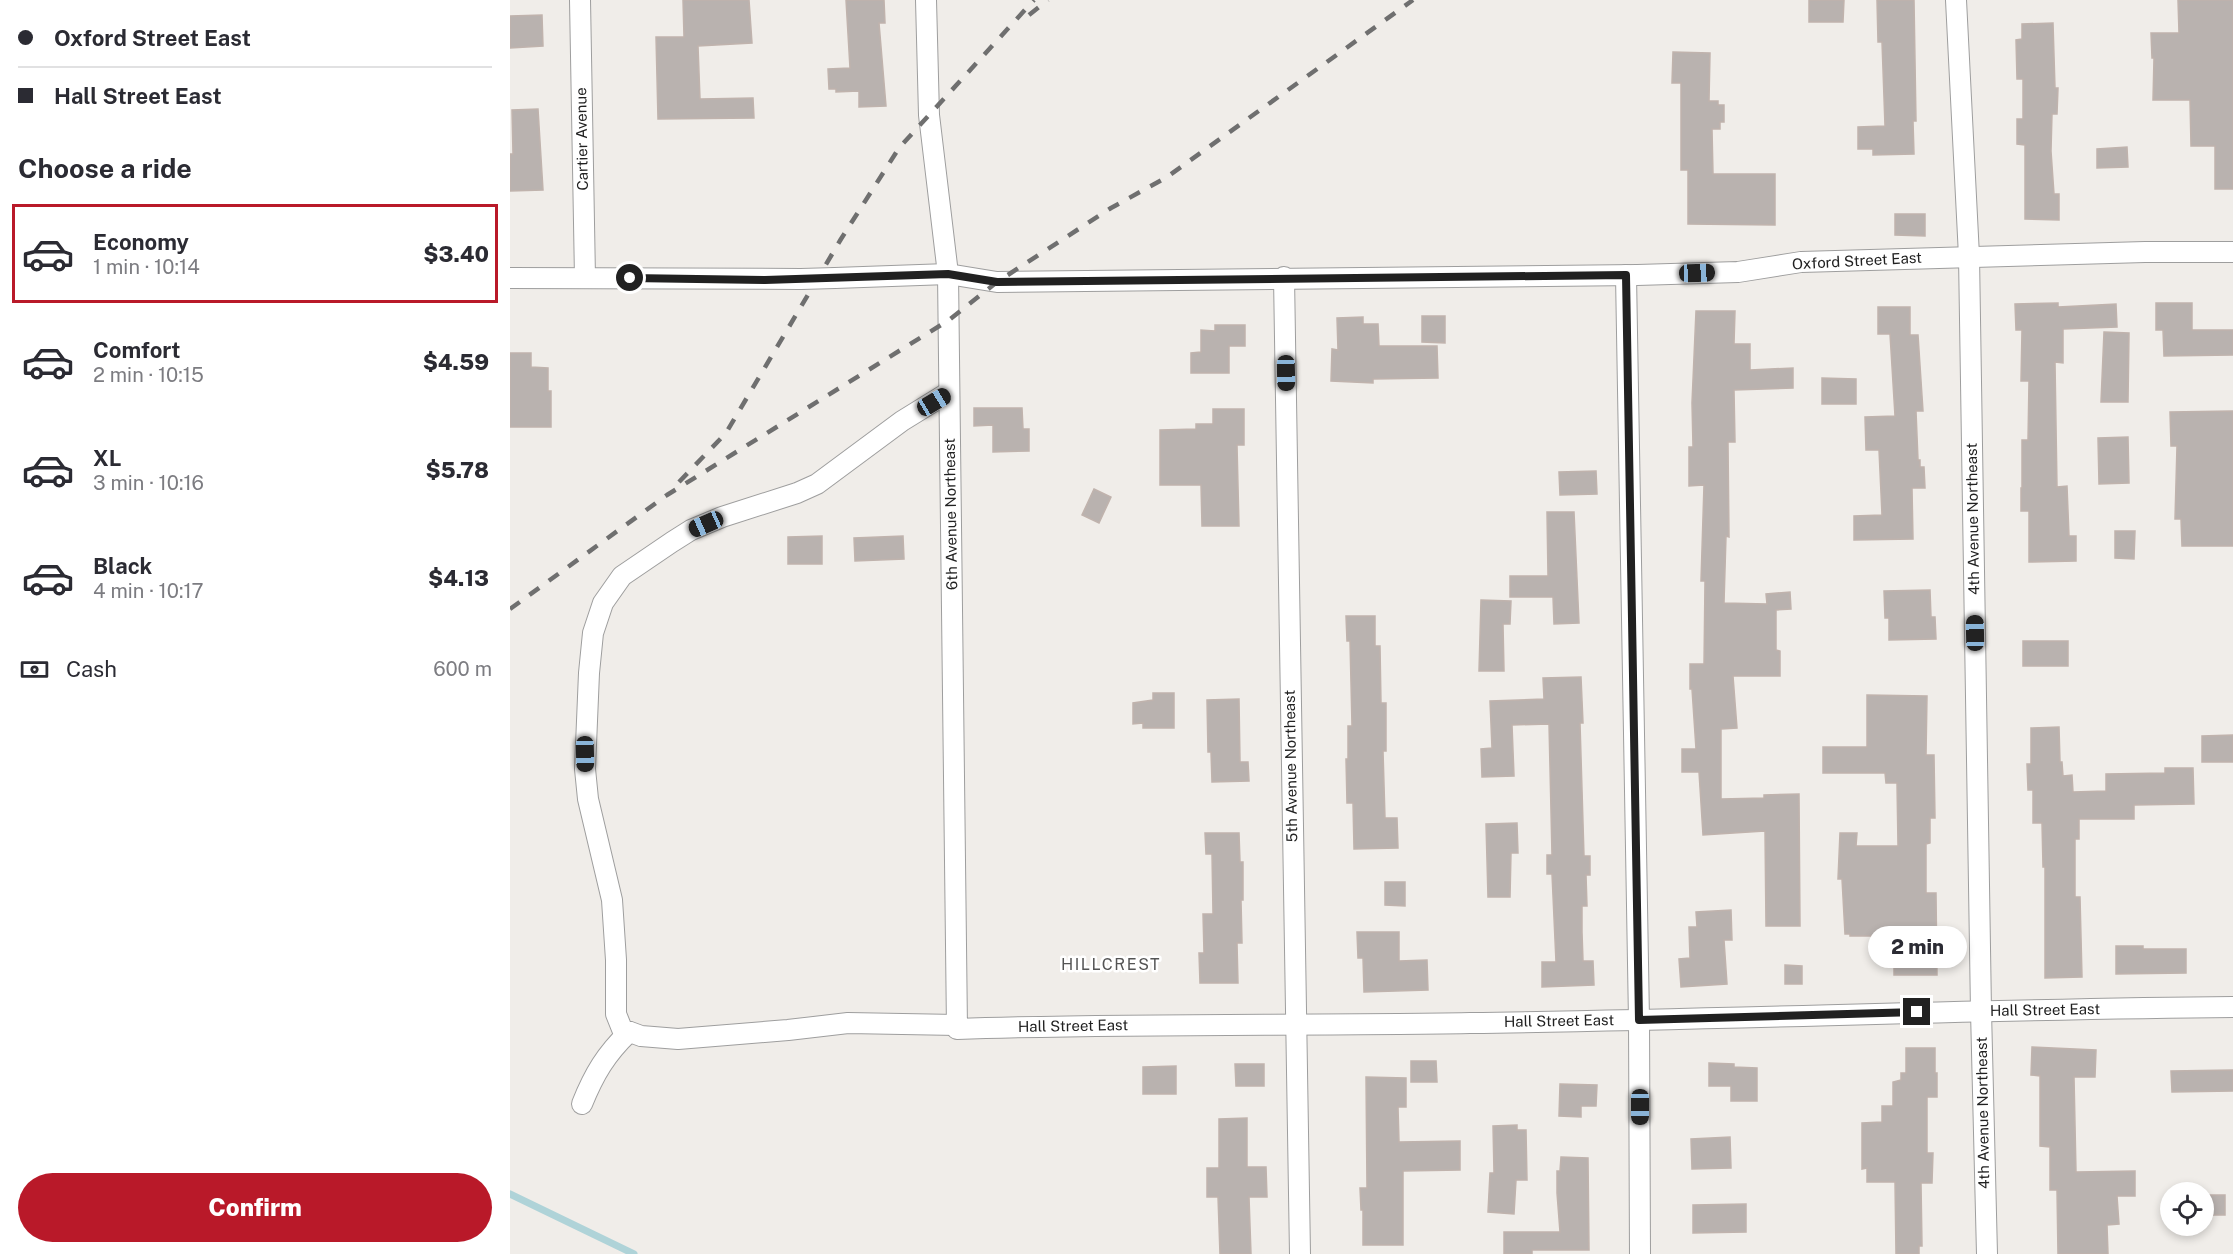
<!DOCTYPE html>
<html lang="en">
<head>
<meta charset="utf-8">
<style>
	body { margin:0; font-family:"Public Sans",sans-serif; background:#f7f7f7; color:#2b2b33; height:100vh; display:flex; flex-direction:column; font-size:22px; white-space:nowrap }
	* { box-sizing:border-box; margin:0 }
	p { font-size:20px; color:#7c7c81 }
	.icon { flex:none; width:33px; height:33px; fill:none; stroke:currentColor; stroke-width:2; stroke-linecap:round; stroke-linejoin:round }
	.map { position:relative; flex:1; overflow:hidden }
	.sheet { display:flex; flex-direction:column; background:#fff; width:510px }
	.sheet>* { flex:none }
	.guide { display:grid; align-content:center; height:132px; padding:0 18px; background:#fff }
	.controls { position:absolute; left:1650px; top:1182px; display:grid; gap:12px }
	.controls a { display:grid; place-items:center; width:54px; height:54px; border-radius:50%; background:#fff; box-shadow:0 3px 9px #0003; font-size:30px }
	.end { position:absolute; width:27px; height:27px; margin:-14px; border:8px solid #212121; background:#fff; box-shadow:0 0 0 3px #fff }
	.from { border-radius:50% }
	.bubble { position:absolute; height:42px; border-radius:21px; background:#fff; box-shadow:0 3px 9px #0003; font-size:20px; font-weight:800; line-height:42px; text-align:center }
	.car { position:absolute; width:18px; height:36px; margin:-18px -9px; border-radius:8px; box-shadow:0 0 4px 2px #0007; background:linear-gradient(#222 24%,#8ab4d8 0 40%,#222 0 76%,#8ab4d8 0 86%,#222 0) }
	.guide b { display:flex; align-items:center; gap:21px; height:57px; font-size:22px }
	.guide b+b { border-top:2px solid #e1e1e2 }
	.guide i { width:15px; height:15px; background:#2b2b33 }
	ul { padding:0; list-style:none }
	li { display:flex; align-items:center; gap:18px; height:99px; margin:0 12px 9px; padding:0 6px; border:3px solid transparent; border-radius:0px }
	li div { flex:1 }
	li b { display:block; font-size:22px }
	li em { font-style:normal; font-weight:800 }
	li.current { border-color:#b91929 }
	li>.icon { width:54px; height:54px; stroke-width:1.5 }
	h2 { padding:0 18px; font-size:27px; line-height:72px }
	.pay { display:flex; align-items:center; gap:15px; height:66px; padding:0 18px; font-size:22px }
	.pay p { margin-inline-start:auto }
	.button { display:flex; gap:12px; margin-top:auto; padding:12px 18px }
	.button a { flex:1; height:69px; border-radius:36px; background:#b91929; color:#fff; font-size:24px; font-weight:800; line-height:69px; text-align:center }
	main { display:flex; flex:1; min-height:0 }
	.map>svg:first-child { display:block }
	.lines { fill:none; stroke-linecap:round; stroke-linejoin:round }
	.stream { stroke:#afd3d8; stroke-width:7 }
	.building { fill:#b9b2af; stroke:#c0b3ad; stroke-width:1.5 }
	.minor-casing { stroke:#9e9e9e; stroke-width:22 }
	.minor { stroke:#fff; stroke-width:20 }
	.rail { stroke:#6f6f6f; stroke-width:4.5; stroke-dasharray:12 12; stroke-linecap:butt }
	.minor-bridge-casing { stroke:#9e9e9e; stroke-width:22; stroke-linecap:butt }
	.minor-bridge { stroke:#fff; stroke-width:20 }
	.route { stroke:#212121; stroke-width:8 }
	.labels { text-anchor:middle; stroke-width:5; stroke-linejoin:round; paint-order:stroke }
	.street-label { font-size:15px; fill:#212121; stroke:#fff }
	.neighbourhood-label { font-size:16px; letter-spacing:1.5px; fill:#545454; stroke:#fff }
</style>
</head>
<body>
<main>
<section class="sheet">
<div class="guide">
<b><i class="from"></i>Oxford Street East</b>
<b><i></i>Hall Street East</b>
</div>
<h2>Choose a ride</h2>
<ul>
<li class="current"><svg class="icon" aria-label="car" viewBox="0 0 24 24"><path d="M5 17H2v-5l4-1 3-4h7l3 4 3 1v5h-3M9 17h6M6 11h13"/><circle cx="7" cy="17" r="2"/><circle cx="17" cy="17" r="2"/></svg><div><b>Economy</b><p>1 min · 10:14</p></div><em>$3.40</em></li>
<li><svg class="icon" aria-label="car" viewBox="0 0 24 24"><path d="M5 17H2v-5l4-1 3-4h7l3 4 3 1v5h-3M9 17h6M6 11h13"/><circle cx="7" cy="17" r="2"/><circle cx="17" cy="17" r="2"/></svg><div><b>Comfort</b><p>2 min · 10:15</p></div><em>$4.59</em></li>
<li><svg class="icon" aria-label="car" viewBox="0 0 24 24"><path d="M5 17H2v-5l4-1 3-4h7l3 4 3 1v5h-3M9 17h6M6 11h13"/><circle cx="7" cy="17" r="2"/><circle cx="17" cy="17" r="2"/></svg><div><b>XL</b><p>3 min · 10:16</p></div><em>$5.78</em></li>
<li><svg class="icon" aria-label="car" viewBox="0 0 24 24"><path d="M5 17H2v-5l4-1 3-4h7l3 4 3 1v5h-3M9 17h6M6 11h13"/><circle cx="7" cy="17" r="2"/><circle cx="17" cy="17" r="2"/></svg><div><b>Black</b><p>4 min · 10:17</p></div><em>$4.13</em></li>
</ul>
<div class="pay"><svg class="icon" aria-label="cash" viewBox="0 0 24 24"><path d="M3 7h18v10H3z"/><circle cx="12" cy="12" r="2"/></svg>Cash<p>600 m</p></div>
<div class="button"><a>Confirm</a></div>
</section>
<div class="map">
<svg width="1723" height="1254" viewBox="0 0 1723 1254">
	<rect width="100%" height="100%" fill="#f0ede9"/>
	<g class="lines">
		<path class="stream" d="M 0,1194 L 124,1254"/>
	</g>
	<g class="building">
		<path d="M 173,0 L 239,0 L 242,43 L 188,46 L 190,99 L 243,98 L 244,118 L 148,119 L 146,37 L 174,37 Z"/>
		<path d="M 336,0 L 374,0 L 375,23 L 369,23 L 376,106 L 349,107 L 349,91 L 326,92 L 326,89 L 319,89 L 318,69 L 340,68 Z"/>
		<path d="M 1299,0 L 1334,0 L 1333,22 L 1299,22 Z"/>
		<path d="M 1367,0 L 1404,0 L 1406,121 L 1403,121 L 1404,154 L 1363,155 L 1363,149 L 1348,149 L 1348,127 L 1375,126 L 1372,42 L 1368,42 Z"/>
		<path d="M 1668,0 L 1723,0 L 1723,189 L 1705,189 L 1705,146 L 1681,146 L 1680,100 L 1643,100 L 1644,58 L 1642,58 L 1641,33 L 1669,33 Z"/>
		<path d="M 32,15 L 33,46 L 0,48 L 0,16 Z"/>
		<path d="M 1543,23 L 1545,88 L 1548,88 L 1547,114 L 1542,114 L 1541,151 L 1544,194 L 1549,194 L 1549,220 L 1515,219 L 1515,145 L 1507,144 L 1507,119 L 1513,119 L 1513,79 L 1507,79 L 1506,40 L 1512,39 L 1512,24 Z"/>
		<path d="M 1163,52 L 1200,53 L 1199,101 L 1208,101 L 1208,105 L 1214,105 L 1214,122 L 1210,122 L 1210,129 L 1202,129 L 1203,174 L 1265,174 L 1265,225 L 1178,224 L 1178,170 L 1171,170 L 1171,83 L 1162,83 Z"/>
		<path d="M 28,109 L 33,190 L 0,191 L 0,154 L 3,154 L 2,110 Z"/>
		<path d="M 1617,147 L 1618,167 L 1587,168 L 1587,149 Z"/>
		<path d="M 1385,214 L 1415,214 L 1415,236 L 1385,235 Z"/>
		<path d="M 1548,303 L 1548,307 L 1606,304 L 1607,327 L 1553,329 L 1553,363 L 1545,362 L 1547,487 L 1557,486 L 1559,536 L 1566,536 L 1566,561 L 1519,562 L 1519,511 L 1511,511 L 1511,488 L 1512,488 L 1512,440 L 1518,440 L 1519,381 L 1511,381 L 1512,330 L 1506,330 L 1505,304 Z"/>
		<path d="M 1646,303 L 1682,303 L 1682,330 L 1723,330 L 1723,355 L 1654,356 L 1653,330 L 1646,330 Z"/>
		<path d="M 1368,307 L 1400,307 L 1400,335 L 1408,335 L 1413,411 L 1406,411 L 1408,460 L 1410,460 L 1410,467 L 1414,467 L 1415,488 L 1402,488 L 1403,539 L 1344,540 L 1344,516 L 1372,515 L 1369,450 L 1356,450 L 1355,417 L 1385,416 L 1380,334 L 1368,334 Z"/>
		<path d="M 1186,311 L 1225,311 L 1224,344 L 1240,344 L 1240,370 L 1283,368 L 1283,388 L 1224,390 L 1225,442 L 1218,442 L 1219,537 L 1216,536 L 1214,603 L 1257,604 L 1256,594 L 1280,592 L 1281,609 L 1266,610 L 1266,650 L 1270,651 L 1270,676 L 1223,676 L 1227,728 L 1211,729 L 1211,799 L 1254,798 L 1254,795 L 1289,794 L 1290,926 L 1256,926 L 1255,831 L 1193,835 L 1189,772 L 1172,772 L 1172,749 L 1186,749 L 1182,689 L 1180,689 L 1180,664 L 1194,664 L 1195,581 L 1191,581 L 1194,485 L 1179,486 L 1179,447 L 1183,447 L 1182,403 Z"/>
		<path d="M 912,316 L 935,316 L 935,343 L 912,342 Z"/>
		<path d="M 853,317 L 853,324 L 868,324 L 869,346 L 927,346 L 928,378 L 863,379 L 863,383 L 821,381 L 822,349 L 828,350 L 827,318 Z"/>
		<path d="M 705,325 L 735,325 L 735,346 L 719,346 L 719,373 L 681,373 L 681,353 L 691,352 L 691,330 L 705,331 Z"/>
		<path d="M 1594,332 L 1619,333 L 1618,402 L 1591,402 Z"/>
		<path d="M 0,353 L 21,353 L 21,367 L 38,368 L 38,391 L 41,391 L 41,427 L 0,427 Z"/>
		<path d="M 1312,378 L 1346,379 L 1346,404 L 1312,404 Z"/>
		<path d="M 464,408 L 512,408 L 513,429 L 519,429 L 519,451 L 483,452 L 483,425 L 464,426 Z"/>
		<path d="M 703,409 L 734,409 L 734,445 L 727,445 L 729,526 L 692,526 L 691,485 L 650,485 L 650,430 L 686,429 L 686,424 L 703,424 Z"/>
		<path d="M 1723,411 L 1723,546 L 1672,546 L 1671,519 L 1665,519 L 1667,446 L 1661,446 L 1660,412 Z"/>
		<path d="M 1618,437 L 1619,483 L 1589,484 L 1588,438 Z"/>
		<path d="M 1086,471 L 1087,494 L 1050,495 L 1049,472 Z"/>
		<path d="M 584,489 L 601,497 L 589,523 L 572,515 Z"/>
		<path d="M 1037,512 L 1064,512 L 1069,623 L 1044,624 L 1043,597 L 1000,597 L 1000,576 L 1038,576 Z"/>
		<path d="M 1605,531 L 1625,531 L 1624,559 L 1605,558 Z"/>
		<path d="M 312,536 L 312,564 L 278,564 L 278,537 Z"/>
		<path d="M 393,536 L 394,559 L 345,561 L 344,538 Z"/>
		<path d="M 1420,590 L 1421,617 L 1425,617 L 1426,639 L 1379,640 L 1379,618 L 1375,618 L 1374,591 Z"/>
		<path d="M 971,600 L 1001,601 L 1000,624 L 993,624 L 994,671 L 969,671 Z"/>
		<path d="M 836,616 L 865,616 L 865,646 L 870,646 L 871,703 L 876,703 L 876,751 L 873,751 L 875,818 L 887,818 L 888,848 L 844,849 L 843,803 L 837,803 L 836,759 L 838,759 L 838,726 L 842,726 L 840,641 L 837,641 Z"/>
		<rect x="1513" y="641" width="45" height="25"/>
		<path d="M 1071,677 L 1073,723 L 1070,723 L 1074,856 L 1080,856 L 1080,875 L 1076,875 L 1077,906 L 1072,906 L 1072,932 L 1073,961 L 1083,961 L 1084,985 L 1032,987 L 1032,962 L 1046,962 L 1042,874 L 1037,874 L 1037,855 L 1042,855 L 1039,724 L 1002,725 L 1004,776 L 972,777 L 971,749 L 982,748 L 980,701 L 1034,699 L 1033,678 Z"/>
		<path d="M 643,693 L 664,693 L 664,728 L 633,728 L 633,723 L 623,724 L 623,703 L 643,700 Z"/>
		<path d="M 1357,695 L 1417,696 L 1416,755 L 1424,755 L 1425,818 L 1420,818 L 1420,843 L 1416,844 L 1416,893 L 1426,893 L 1427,975 L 1384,975 L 1384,947 L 1382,947 L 1382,936 L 1340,936 L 1340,934 L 1335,934 L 1332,879 L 1328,879 L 1330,833 L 1347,833 L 1346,846 L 1388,846 L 1387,783 L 1376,783 L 1375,773 L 1313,773 L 1313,747 L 1357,747 Z"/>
		<path d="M 729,699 L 730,762 L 738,762 L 739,781 L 702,782 L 701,752 L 698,752 L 697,700 Z"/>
		<path d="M 1549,727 L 1550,762 L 1552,762 L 1553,776 L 1562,775 L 1563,792 L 1596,791 L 1596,774 L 1655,773 L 1655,768 L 1683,768 L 1684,804 L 1624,805 L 1624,819 L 1569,819 L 1569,839 L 1565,839 L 1565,897 L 1570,897 L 1572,977 L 1535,978 L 1535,867 L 1533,867 L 1532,823 L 1523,823 L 1523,790 L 1518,790 L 1517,764 L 1521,764 L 1521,728 Z"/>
		<path d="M 1723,735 L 1723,762 L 1692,762 L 1692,736 Z"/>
		<path d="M 1007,823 L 1008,853 L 1001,853 L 1000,897 L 978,897 L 976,824 Z"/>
		<path d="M 695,833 L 729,833 L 730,862 L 733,862 L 733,900 L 731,900 L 732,943 L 727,943 L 728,983 L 690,983 L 689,953 L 694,953 L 693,914 L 703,914 L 702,854 L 696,854 Z"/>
		<path d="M 875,882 L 895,882 L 895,906 L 875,905 Z"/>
		<path d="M 1221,910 L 1222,940 L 1214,940 L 1217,984 L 1171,987 L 1169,959 L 1180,958 L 1179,927 L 1187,927 L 1186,912 Z"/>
		<path d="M 847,932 L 889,932 L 889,961 L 917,960 L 918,990 L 854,992 L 853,958 L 848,958 Z"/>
		<path d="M 1606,946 L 1633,946 L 1633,949 L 1676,949 L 1676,973 L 1606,974 Z"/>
		<path d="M 1275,965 L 1292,966 L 1292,984 L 1275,984 Z"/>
		<path d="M 1522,1047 L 1586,1050 L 1585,1077 L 1564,1077 L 1566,1172 L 1625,1171 L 1625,1196 L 1607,1196 L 1609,1224 L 1597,1225 L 1598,1254 L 1548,1254 L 1547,1190 L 1540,1190 L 1540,1147 L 1530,1146 L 1530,1076 L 1521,1075 Z"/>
		<path d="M 1396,1048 L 1425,1048 L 1425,1073 L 1427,1073 L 1427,1097 L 1417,1097 L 1417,1153 L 1423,1153 L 1422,1183 L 1411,1183 L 1412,1246 L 1409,1246 L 1409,1254 L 1386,1254 L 1385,1182 L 1357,1182 L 1357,1168 L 1352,1169 L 1352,1123 L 1372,1122 L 1372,1106 L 1383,1106 L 1383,1082 L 1391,1080 L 1391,1073 L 1396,1073 Z"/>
		<path d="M 901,1061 L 926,1061 L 927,1082 L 901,1082 Z"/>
		<path d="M 1199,1063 L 1224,1064 L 1224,1067 L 1247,1068 L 1247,1101 L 1221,1101 L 1221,1086 L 1199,1086 Z"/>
		<path d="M 725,1064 L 754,1064 L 754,1086 L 726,1086 Z"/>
		<path d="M 666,1066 L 666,1094 L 633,1094 L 633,1067 Z"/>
		<path d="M 1723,1070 L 1723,1091 L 1662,1092 L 1661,1071 Z"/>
		<path d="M 856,1077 L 896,1078 L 896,1107 L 888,1107 L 889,1142 L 950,1141 L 950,1170 L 893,1171 L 893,1245 L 853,1245 L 853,1210 L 851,1210 L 850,1188 L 857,1188 Z"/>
		<path d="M 1050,1084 L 1087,1085 L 1086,1106 L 1071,1106 L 1071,1117 L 1049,1116 Z"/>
		<path d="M 737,1118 L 737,1167 L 756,1167 L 757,1197 L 739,1197 L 741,1254 L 710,1254 L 708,1197 L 697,1197 L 697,1168 L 709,1168 L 709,1119 Z"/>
		<path d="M 1007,1125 L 1007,1130 L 1016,1130 L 1017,1180 L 1006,1180 L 1004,1214 L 978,1212 L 980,1173 L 984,1173 L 983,1126 Z"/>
		<path d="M 1220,1137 L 1221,1168 L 1182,1169 L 1181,1139 Z"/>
		<path d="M 1051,1157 L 1078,1158 L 1079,1250 L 1022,1250 L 1022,1254 L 994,1254 L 994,1232 L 1050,1232 L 1047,1193 L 1047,1171 L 1050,1171 Z"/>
		<rect x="1694" y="1195" width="21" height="20"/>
		<path d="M 1236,1204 L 1236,1232 L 1183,1233 L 1183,1205 Z"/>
	</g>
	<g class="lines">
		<defs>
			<g id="minor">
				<path d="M 70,0 L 75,278"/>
				<path d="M 416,0 L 419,115 L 438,274 L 447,1029 C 618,1023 789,1026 960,1023 C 1214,1020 1469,1009 1723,1007"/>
				<path d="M 1446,0 L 1459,256 L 1471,1011 L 1477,1254"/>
				<path d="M 1116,275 L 1129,1020 L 1130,1254"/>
				<path d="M 774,277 L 790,1254"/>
				<path d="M 0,278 L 291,279"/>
				<path d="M 325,278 L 438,274 L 487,282 L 1127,275 L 1228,272 L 1291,262 L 1635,252 L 1723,252"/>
				<path d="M 439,392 L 392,421 L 307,484 L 287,493 L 212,517 L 181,530 L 162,542 L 112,576 L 93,603 L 83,633 L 79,673 L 75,769 L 78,799 L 102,900 L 106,960 L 106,1014 L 112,1029 L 131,1036 L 168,1039 L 278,1030 L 338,1023 L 447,1025"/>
				<path d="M 72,1104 C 84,1074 96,1054 119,1032"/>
			</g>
		</defs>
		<use href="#minor" class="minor-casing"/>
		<use href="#minor" class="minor"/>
		<g class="rail">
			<path d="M 519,15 L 538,0"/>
			<path d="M 169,482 L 216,433 L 331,239 L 389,148 L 524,0"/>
			<path d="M 0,609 L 157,495 L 439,320 L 487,282 L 601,208 L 657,177 L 903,0"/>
		</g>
		<defs>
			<path id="minor-bridge" d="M 291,279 L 325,278"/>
		</defs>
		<use href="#minor-bridge" class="minor-bridge-casing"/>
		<use href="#minor-bridge" class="minor-bridge"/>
	</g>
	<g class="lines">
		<path class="route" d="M 120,278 L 255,280 L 438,274 L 487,282 L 1116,275 L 1129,1020 L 1407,1012"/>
	</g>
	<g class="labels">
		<g class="street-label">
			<text transform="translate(72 139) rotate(-91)" y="5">Cartier Avenue</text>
			<text transform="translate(1347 261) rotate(-3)" y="5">Oxford Street East</text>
			<text transform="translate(441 514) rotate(-91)" y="5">6th Avenue Northeast</text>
			<text transform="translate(1463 519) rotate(-91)" y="5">4th Avenue Northeast</text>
			<text transform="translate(781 766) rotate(-91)" y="5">5th Avenue Northeast</text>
			<text transform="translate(1535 1010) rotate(-1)" y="5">Hall Street East</text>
			<text transform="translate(1049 1021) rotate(-1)" y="5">Hall Street East</text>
			<text transform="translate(563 1026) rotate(-1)" y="5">Hall Street East</text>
			<text transform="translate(1473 1113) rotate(-91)" y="5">4th Avenue Northeast</text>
		</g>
		<g class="neighbourhood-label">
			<text x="601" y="970">HILLCREST</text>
		</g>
	</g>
</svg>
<div class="controls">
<a><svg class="icon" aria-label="locate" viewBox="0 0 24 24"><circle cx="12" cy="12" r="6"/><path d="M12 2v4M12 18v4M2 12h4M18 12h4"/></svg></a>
</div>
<i class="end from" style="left:120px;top:278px"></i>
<i class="end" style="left:1407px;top:1012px"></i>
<div class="bubble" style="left:1358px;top:926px;width:99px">2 min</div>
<i class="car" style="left:1187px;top:273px;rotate:88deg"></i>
<i class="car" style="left:776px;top:373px;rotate:179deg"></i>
<i class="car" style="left:424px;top:402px;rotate:59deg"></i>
<i class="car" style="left:196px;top:524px;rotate:246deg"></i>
<i class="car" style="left:1465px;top:633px;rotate:359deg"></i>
<i class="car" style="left:75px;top:754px;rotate:179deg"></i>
<i class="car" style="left:1130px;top:1107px;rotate:180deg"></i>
</div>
</main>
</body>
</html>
